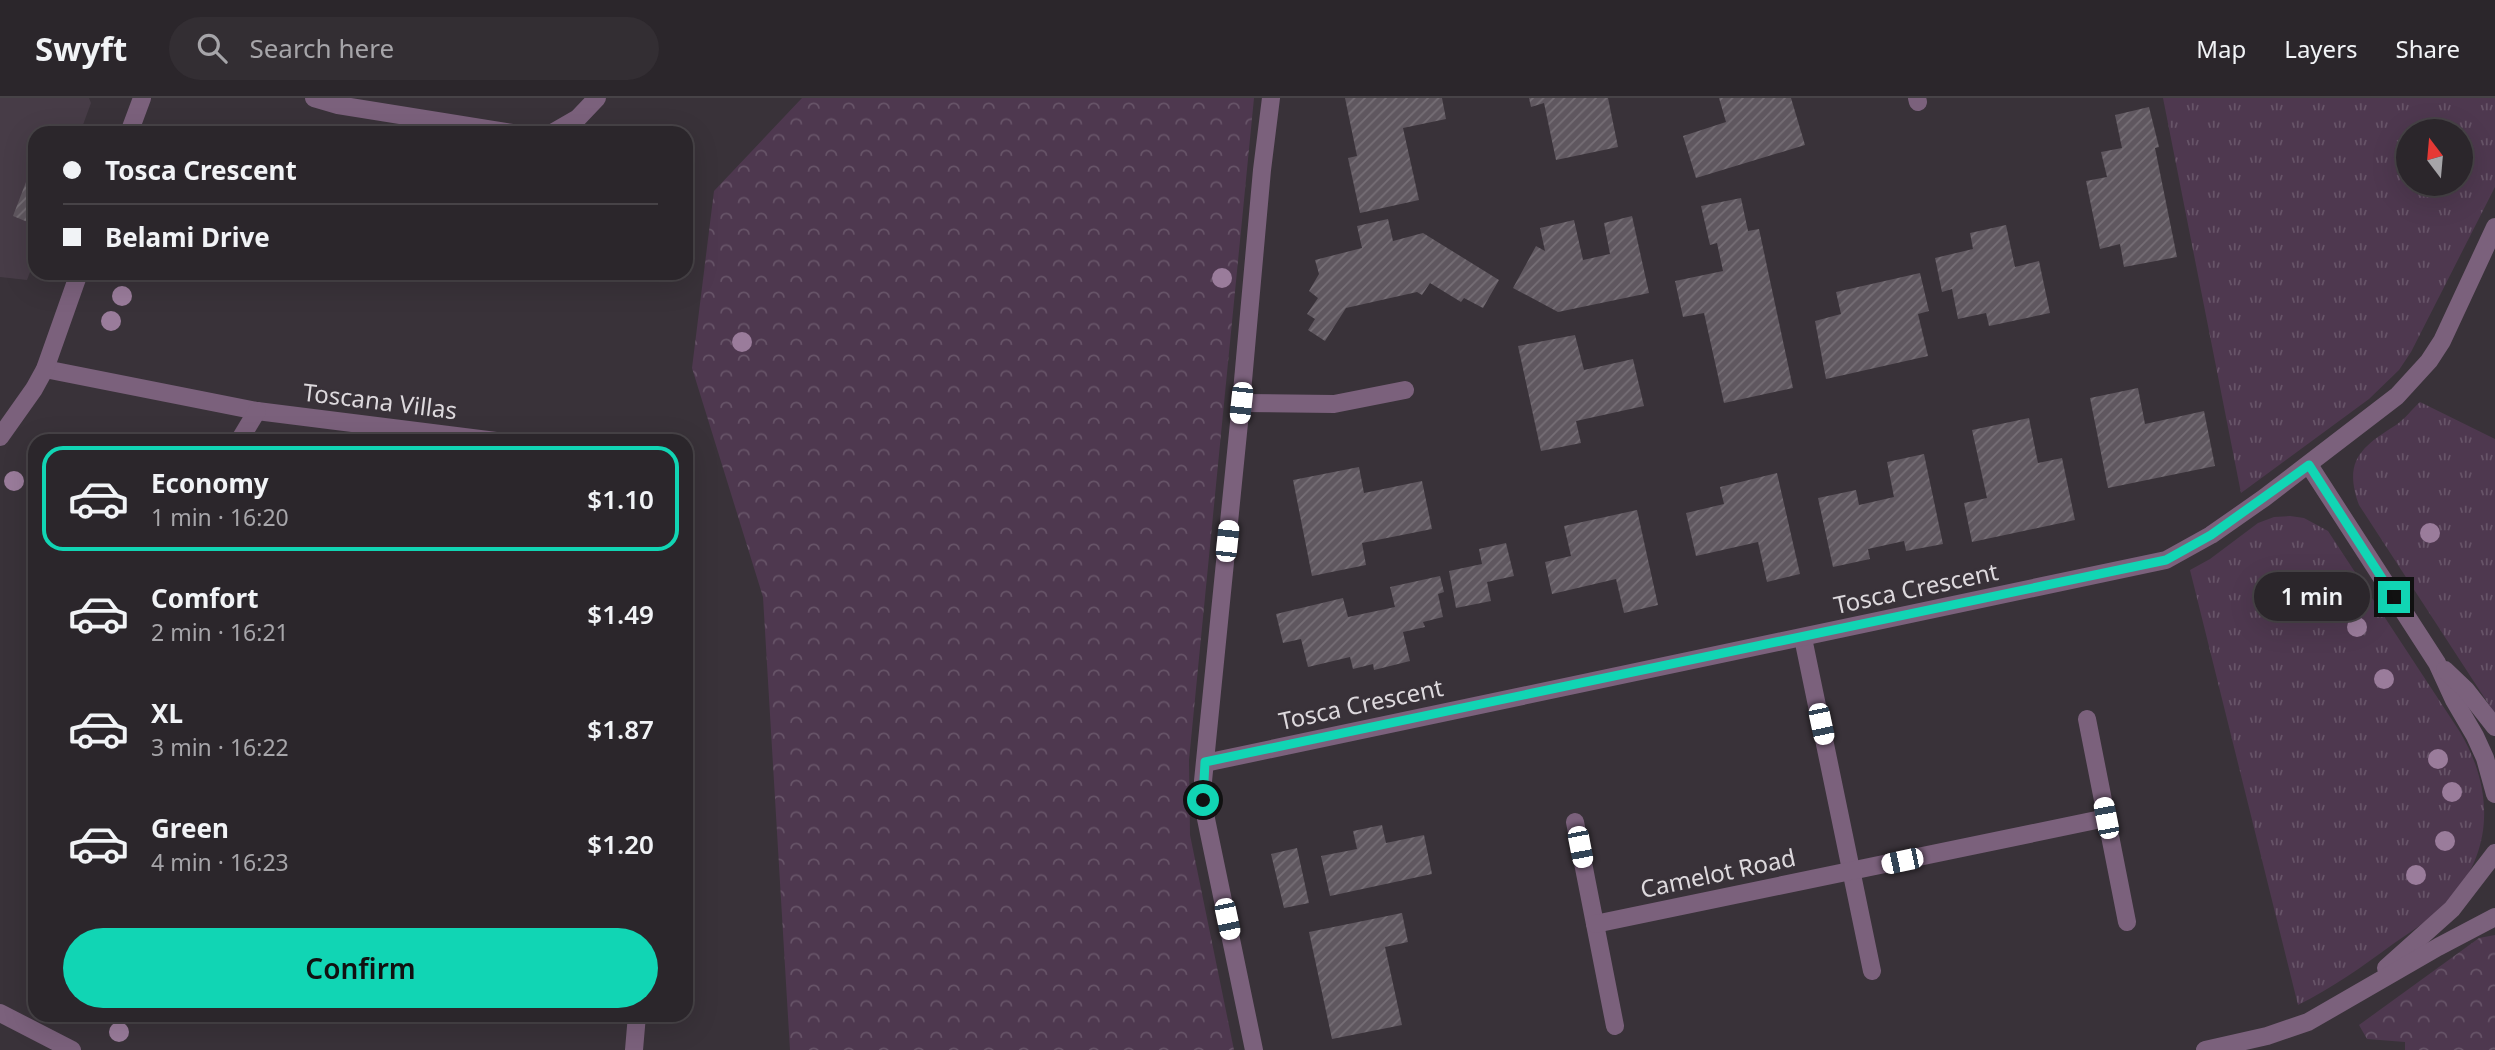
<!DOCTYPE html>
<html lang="en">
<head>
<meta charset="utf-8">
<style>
	body { margin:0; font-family:"Noto Sans",sans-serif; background:#332e33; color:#f1f3f6; height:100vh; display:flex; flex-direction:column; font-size:26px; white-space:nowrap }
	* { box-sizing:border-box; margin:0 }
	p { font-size:23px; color:#a6a5a9 }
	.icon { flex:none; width:38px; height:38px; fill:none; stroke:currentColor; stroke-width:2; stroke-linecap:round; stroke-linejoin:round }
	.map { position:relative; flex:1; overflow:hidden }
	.panel { position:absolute; left:28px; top:336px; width:665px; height:588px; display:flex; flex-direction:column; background:#2b262b; border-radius:21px; box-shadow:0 7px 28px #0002,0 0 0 2px #474347 }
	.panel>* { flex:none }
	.top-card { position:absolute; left:28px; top:28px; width:665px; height:154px; border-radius:21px; box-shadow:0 7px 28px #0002,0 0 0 2px #474347; display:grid; align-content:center; height:154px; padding:0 35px; background:#2b262b }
	.needle { width:46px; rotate:344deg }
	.controls { position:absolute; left:2396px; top:21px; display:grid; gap:14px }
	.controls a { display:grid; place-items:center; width:77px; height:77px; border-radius:50%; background:#2b262b; box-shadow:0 7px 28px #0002,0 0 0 2px #474347; font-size:35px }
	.end { position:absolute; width:32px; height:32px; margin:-16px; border:9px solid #11d5b4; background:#111; box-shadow:0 0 0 4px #111 }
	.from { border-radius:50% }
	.bubble { position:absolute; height:49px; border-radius:24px; background:#2b262b; box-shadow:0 7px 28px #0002,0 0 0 2px #474347; font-size:23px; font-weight:600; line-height:49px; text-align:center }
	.car { position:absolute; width:21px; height:42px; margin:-21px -10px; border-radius:9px; box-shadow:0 0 5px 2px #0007; background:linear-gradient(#fff 24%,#345 0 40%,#fff 0 76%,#345 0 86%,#fff 0) }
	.top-card b { display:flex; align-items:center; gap:24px; height:66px; font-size:26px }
	.top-card b+b { border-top:2px solid #474347 }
	.top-card i { width:18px; height:18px; background:#f1f3f6 }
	ul { padding:12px 0 0; list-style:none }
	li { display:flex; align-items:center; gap:21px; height:105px; margin:0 14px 10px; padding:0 21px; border:4px solid transparent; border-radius:21px }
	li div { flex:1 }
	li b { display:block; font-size:26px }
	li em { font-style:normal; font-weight:600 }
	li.selected { border-color:#11d5b4 }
	li>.icon { width:63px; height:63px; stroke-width:1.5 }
	.primary-button { display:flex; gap:14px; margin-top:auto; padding:14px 35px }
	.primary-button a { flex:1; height:80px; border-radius:42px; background:#11d5b4; color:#111; font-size:28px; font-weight:600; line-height:80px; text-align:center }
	header { display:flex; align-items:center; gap:42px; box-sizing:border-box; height:98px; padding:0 35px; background:#2b262b; border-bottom:2px solid #474347 }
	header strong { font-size:33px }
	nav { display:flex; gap:38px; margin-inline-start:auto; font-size:24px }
	.search { width:490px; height:63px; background:#332e33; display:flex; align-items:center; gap:18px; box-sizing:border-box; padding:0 24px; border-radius:38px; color:#a6a5a9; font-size:26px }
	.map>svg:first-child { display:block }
	.built { fill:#473c47 }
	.grass { fill:url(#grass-tufts); fill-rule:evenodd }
	.forest { fill:url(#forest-crowns) }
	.building { fill:url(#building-hatch) }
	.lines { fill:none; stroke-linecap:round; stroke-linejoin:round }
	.minor { stroke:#7b617c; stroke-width:18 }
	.tree { fill:#9a7c9b }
	.route { stroke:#11d5b4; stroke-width:9 }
	.labels { text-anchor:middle; stroke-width:5; stroke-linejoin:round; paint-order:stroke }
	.street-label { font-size:24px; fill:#ddd9dd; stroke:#393239 }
</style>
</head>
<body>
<header>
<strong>Swyft</strong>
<div class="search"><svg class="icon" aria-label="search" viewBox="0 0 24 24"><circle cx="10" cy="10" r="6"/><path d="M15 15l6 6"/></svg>Search here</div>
<nav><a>Map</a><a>Layers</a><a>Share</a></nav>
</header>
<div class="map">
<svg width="2495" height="952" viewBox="0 0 2495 952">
	<defs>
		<pattern id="grass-tufts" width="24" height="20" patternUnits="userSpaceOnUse" patternTransform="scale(1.75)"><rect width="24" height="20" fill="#4e384f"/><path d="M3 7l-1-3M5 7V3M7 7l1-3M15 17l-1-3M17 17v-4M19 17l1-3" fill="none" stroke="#675468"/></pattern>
		<pattern id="forest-crowns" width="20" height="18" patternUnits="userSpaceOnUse" patternTransform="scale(1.75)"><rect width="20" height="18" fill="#4e384f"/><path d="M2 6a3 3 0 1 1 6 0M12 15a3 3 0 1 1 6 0" fill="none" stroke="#675468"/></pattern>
		<pattern id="building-hatch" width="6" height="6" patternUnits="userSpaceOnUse" patternTransform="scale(1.75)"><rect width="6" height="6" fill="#5f575f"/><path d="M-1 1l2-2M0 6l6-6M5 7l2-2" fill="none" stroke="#766f76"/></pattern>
	</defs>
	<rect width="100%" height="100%" fill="#393239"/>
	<path class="built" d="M 0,0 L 89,0 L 91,5 L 80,35 L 35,35 L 35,161 L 27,182 L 0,179 Z"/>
	<g class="grass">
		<path d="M 2163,0 L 2495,0 L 2495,89 L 2411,254 L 2399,272 L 2369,301 L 2241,395 ZM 2408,33 L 2460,33 L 2460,86 L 2408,86 Z"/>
		<path d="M 2420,304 L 2495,341 L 2495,616 L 2359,407 C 2343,363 2361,349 2396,327 C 2405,321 2412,311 2420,304 Z"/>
		<path d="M 2290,418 L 2304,420 L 2328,433 L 2460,634 C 2492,688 2495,749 2452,799 C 2436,818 2413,832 2393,846 C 2362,869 2332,890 2298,907 L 2190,472 L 2210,461 L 2258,425 L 2274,419 Z"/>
	</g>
	<g class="forest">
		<path d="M 802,0 L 1254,0 L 1189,662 L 1190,737 L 1234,952 L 790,952 L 763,499 L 692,270 L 714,93 Z"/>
		<path d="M 2495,837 L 2495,952 L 2405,952 L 2405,944 L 2367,941 L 2359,927 L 2479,840 Z"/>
	</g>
	<g class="building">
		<path d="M 1345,0 L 1442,0 L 1446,21 L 1403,30 L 1419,102 L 1360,115 L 1348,60 L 1357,58 Z"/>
		<path d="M 1529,0 L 1608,0 L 1618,49 L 1556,62 L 1544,5 L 1531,9 Z"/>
		<path d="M 1719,0 L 1791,0 L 1805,47 L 1696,80 L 1683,38 L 1726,24 Z"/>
		<path d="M 2149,9 L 2159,49 L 2155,50 L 2177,159 L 2124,169 L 2120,146 L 2100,151 L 2086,83 L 2107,79 L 2101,54 L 2122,50 L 2115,17 Z"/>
		<path d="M 26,84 L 35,88 L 35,127 L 13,118 Z"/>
		<path d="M 1741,100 L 1748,133 L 1759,131 L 1793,290 L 1724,305 L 1704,215 L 1683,219 L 1675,183 L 1723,173 L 1717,145 L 1710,147 L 1701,108 Z"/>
		<path d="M 1632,118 L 1649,195 L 1558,214 L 1513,190 L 1536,148 L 1545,153 L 1540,130 L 1574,122 L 1583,162 L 1610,156 L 1604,125 Z"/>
		<path d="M 1388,121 L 1393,143 L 1423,135 L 1499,182 L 1483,210 L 1464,200 L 1461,204 L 1430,185 L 1422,197 L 1417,194 L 1346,210 L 1325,243 L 1308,232 L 1315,221 L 1307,216 L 1318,200 L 1309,193 L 1319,176 L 1315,162 L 1362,150 L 1357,128 Z"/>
		<path d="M 2006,127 L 2015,169 L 2039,163 L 2050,215 L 1989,228 L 1986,215 L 1958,221 L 1952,191 L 1942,194 L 1935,160 L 1973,151 L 1970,135 Z"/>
		<path d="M 1920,175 L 1929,213 L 1918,216 L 1928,258 L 1826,281 L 1815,223 L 1841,216 L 1836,194 Z"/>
		<path d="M 1575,237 L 1584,272 L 1633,261 L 1644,308 L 1576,323 L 1581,345 L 1541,353 L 1518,248 Z"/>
		<path d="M 2138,290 L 2145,326 L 2204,313 L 2215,368 L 2108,390 L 2090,300 Z"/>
		<path d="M 2029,320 L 2038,365 L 2062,360 L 2075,422 L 1972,444 L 1964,405 L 1987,400 L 1972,332 Z"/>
		<path d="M 1924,356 L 1943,446 L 1906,453 L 1904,443 L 1868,451 L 1870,461 L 1833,469 L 1818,400 L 1856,392 L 1859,407 L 1894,399 L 1887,364 Z"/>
		<path d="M 1359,369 L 1364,395 L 1422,383 L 1432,431 L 1362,445 L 1366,467 L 1312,478 L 1293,382 Z"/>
		<path d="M 1777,375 L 1800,476 L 1767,484 L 1758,444 L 1696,458 L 1686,415 L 1724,406 L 1720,389 Z"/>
		<path d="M 1637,412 L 1658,507 L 1624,515 L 1616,481 L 1552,496 L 1545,464 L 1571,458 L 1564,428 Z"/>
		<path d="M 1506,445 L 1514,478 L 1487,484 L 1491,503 L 1456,510 L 1449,473 L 1482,466 L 1479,451 Z"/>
		<path d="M 1440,478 L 1444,494 L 1438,496 L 1443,519 L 1423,524 L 1425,529 L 1403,534 L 1410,563 L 1374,572 L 1373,566 L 1353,571 L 1350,559 L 1308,569 L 1301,541 L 1283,545 L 1276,516 L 1343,500 L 1348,519 L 1395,509 L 1390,489 Z"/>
		<path d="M 1382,727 L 1386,745 L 1424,737 L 1432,776 L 1330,798 L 1321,758 L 1357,751 L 1353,733 Z"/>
		<path d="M 1297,750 L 1309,805 L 1284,810 L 1271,756 Z"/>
		<path d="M 1402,815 L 1408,844 L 1385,849 L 1402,927 L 1332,941 L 1309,834 Z"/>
	</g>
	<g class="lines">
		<g class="minor">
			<path d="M 314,0 L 338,7 L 512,35"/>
			<path d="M 1917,0 L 1918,4"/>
			<path d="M 129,35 L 142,0"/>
			<path d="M 552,35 L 578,20 L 597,0"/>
			<path d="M 45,271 L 257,313 L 496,343"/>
			<path d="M 1241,305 L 1334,306 L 1405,292"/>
			<path d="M 0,339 L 34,291 L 45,271 L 79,175"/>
			<path d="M 239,343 L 257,313"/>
			<path d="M 2309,367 L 2437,565 L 2454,602 L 2475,638 L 2485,660 L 2495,696"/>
			<path d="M 1803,540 L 1872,873"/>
			<path d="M 2445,572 L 2466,592 L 2495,629"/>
			<path d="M 2087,621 L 2127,824"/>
			<path d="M 1205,665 L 2166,462 L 2211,437 L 2264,400 L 2397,298 L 2429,263 L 2442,243 L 2495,129"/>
			<path d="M 1575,724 L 1615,928"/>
			<path d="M 1595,826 L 2106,720"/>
			<path d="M 2386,870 L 2452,811 L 2495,755"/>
			<path d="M 0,915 L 72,952"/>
			<path d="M 634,952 L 637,917"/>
			<path d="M 1254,952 L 1205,716 L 1203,683 L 1241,305 L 1262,72 L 1271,0"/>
			<path d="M 2205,952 L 2267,938 L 2308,924 L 2438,849 L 2495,819"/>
		</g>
	</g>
	<g class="tree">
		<circle cx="1222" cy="180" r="10"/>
		<circle cx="122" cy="198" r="10"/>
		<circle cx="111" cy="223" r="10"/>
		<circle cx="742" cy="244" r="10"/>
		<circle cx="14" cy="383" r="10"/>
		<circle cx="2430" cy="435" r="10"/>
		<circle cx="2319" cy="485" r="10"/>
		<circle cx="2357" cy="529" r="10"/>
		<circle cx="2384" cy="581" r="10"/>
		<circle cx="2438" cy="661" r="10"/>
		<circle cx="2452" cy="694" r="10"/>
		<circle cx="2445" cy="743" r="10"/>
		<circle cx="2416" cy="777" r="10"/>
		<circle cx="119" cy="934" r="10"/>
	</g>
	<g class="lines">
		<path class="route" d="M 1203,702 L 1205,664 L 2166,462 L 2211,437 L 2309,367 L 2394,499"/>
	</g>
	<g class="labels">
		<g class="street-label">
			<text transform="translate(380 304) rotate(7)" y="8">Toscana Villas</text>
			<text transform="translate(1916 491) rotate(-12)" y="8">Tosca Crescent</text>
			<text transform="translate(1361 607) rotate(-12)" y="8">Tosca Crescent</text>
			<text transform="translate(1718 776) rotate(-12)" y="8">Camelot Road</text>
		</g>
	</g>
</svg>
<div class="controls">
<a><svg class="needle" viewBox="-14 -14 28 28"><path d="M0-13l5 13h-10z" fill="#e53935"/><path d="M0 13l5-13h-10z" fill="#a6a5a9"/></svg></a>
</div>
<i class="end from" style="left:1203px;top:702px"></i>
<i class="end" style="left:2394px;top:499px"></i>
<div class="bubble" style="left:2254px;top:474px;width:116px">1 min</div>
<i class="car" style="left:1241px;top:305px;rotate:186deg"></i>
<i class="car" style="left:1227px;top:443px;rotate:6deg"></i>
<i class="car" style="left:1821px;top:626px;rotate:168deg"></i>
<i class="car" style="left:2106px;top:720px;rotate:349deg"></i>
<i class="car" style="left:1580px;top:749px;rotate:169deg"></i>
<i class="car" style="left:1902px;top:763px;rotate:258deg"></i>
<i class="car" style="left:1227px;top:821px;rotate:168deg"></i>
<div class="top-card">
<b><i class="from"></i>Tosca Crescent</b>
<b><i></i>Belami Drive</b>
</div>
<section class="panel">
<ul>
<li class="selected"><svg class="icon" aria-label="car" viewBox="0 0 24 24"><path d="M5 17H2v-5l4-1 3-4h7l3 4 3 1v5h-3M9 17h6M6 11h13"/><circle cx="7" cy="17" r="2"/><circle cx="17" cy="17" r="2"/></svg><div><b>Economy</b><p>1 min · 16:20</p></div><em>$1.10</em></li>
<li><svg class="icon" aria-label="car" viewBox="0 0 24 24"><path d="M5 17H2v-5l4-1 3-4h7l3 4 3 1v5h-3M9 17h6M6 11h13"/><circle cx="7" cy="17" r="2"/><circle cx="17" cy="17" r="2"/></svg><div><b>Comfort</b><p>2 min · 16:21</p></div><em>$1.49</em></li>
<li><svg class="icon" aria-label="car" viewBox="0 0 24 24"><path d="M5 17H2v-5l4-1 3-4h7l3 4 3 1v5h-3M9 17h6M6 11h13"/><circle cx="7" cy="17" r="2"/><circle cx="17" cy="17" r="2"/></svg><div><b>XL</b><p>3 min · 16:22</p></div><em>$1.87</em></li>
<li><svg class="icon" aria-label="car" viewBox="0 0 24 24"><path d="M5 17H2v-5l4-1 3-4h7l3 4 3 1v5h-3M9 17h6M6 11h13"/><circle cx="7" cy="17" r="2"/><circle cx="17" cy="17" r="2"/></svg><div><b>Green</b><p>4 min · 16:23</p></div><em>$1.20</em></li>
</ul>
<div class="primary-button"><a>Confirm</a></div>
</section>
</div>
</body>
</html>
